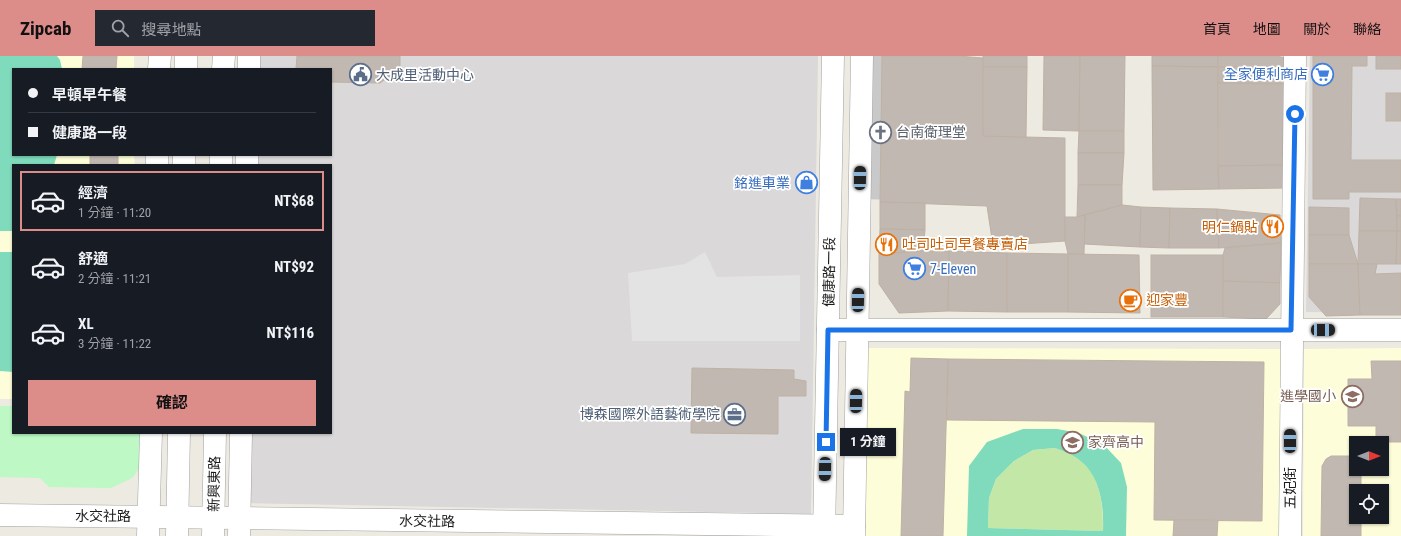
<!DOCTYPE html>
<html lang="zh-TW">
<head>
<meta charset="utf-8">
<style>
	body { margin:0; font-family:"Roboto Condensed","Noto Sans TC",sans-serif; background:#242831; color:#f1f3f6; height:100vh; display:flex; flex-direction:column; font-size:15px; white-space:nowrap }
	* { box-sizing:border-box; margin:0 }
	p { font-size:13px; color:#9ea1a6 }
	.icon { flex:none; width:22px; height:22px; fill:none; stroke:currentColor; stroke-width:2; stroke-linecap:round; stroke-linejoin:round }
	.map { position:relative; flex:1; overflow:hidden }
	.details { position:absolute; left:12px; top:108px; width:320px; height:270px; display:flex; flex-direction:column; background:#171b24; border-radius:0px; box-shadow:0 1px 3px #0004 }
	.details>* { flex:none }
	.guide { position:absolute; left:12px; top:12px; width:320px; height:88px; border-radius:0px; box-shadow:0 1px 3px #0004; display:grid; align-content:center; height:88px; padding:0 16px; background:#171b24 }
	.needle { width:26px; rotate:90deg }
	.controls { position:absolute; left:1349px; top:380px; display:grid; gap:8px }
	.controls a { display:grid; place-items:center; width:40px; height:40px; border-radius:0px; background:#171b24; box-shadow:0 1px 3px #0004; font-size:20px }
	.end { position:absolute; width:18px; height:18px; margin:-9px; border:5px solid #1a73e8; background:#fff; box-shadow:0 0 0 2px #fff }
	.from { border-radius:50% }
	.bubble { position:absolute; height:28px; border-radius:0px; background:#171b24; box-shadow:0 1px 3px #0004; font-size:13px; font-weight:700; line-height:28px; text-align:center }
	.car { position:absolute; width:12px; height:24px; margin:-12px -6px; border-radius:5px; box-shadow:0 0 3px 1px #0007; background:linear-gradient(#222 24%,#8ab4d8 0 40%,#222 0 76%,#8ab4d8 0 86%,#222 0) }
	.guide b { display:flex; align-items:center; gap:14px; height:38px; font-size:15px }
	.guide b+b { border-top:1px solid #363941 }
	.guide i { width:10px; height:10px; background:#f1f3f6 }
	ul { padding:7px 0 0; list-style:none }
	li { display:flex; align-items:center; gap:12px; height:60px; margin:0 8px 6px; padding:0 8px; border:2px solid transparent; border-radius:0px }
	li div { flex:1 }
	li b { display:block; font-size:15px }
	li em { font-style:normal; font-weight:700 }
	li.on { border-color:#dc8c89 }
	li>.icon { width:36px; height:36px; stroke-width:1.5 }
	.action { display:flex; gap:8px; margin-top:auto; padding:8px 16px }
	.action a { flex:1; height:46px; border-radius:0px; background:#dc8c89; color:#111; font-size:16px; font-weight:700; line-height:46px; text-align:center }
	header { display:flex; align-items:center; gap:24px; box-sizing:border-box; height:56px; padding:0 20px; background:#dc8c89; color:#111 }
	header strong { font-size:19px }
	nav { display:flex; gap:22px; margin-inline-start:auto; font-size:14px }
	.search { width:280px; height:36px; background:#242831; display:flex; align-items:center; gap:10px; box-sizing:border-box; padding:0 14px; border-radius:0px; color:#9ea1a6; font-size:15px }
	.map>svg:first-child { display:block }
	.residential { fill:#dad8d8 }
	.education { fill:#fdfed9; fill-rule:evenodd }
	.religious { fill:#c9c9c9 }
	.grass { fill:#c3e7a7 }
	.park { fill:#bdf8c5 }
	.pitch { fill:#7fdbbc; fill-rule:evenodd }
	.parking { fill:#e3e3e3 }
	.building { fill:#c1b8b1; stroke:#beb1a4 }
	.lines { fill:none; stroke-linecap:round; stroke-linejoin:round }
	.minor-casing { stroke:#a2a2a2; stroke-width:23 }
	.minor { stroke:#fff; stroke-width:22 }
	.route { stroke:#1a73e8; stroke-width:5 }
	.labels { text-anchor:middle; stroke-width:3.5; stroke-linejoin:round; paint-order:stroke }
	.shop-label { font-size:14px; fill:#366cbe; stroke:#fff; text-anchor:end }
	.service-label { font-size:14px; fill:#4e5e75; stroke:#fff; text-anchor:start }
	.worship-label { font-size:14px; fill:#5b616d; stroke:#fff; text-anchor:start }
	.food-label { font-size:14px; fill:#c56008; stroke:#fff; text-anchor:start }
	.street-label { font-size:14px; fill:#1b1b1b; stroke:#fff }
	.education-label { font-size:14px; fill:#785e54; stroke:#fff; text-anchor:end }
</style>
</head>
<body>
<header>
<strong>Zipcab</strong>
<div class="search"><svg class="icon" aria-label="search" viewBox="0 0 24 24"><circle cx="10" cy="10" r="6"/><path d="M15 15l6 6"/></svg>搜尋地點</div>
<nav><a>首頁</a><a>地圖</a><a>關於</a><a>聯絡</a></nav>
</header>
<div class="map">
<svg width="1401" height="480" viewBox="0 0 1401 480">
	<rect width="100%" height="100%" fill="#edeae1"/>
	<g class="residential">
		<path d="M 257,0 L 818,0 L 811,458 L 245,447 L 247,377 L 331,377 L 331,109 L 254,109 L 255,99 L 331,99 L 331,13 L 257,13 Z"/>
		<path d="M 1310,0 L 1401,0 L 1401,257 L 1306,256 Z"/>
	</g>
	<g class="education">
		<path d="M 0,0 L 134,0 L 134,13 L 13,13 L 13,99 L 134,99 L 135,109 L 13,109 L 13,343 L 0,343 Z"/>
		<path d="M 868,292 L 1281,293 L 1280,480 L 865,480 Z"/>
		<path d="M 1401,292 L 1401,480 L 1303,480 L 1304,293 ZM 1356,387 L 1382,387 L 1382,413 L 1356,413 ZM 1356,435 L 1382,435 L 1382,461 L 1356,461 Z"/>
	</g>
	<path class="religious" d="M 862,0 L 921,0 L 898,144 L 860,143 Z"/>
	<path class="grass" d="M 1055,392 C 1062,395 1069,397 1075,401 C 1101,416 1103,448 1103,475 L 988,472 L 989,442 L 996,423 L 1014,405 L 1033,394 Z"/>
	<path class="park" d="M 0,350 L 13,350 L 13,377 L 147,377 L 143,408 L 132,422 L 111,432 L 49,431 L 40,422 L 0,421 Z"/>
	<g class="pitch">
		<path d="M 0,0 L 57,0 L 60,4 L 62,13 L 13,13 L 13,99 L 57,99 L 54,109 L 13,109 L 13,175 L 0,175 Z"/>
		<path d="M 0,196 L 13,196 L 13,316 L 0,315 Z"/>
		<path d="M 1023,373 L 1057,373 L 1079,377 L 1104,389 L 1121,407 L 1127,431 L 1126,480 L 967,480 L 969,410 L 987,386 ZM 1055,392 C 1062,395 1069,397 1075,401 C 1100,416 1104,448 1103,475 L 988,472 L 989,442 L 996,423 L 1014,405 L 1033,394 Z"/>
	</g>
	<path class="parking" d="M 705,196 L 717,221 L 800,219 L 800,285 L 632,285 L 628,217 L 685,208 Z"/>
	<g class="building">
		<path d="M 83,0 L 117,0 L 116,13 L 82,13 Z"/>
		<path d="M 297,0 L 400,0 L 400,13 L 380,27 L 331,26 L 331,13 L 296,13 Z"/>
		<path d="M 882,0 L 958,0 L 983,2 L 983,80 L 1065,82 L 1065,185 L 993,190 L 987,150 L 880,146 Z"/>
		<rect x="983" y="0" width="44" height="11"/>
		<path d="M 1044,0 L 1080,0 L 1079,75 L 1043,74 Z"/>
		<path d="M 1080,0 L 1125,0 L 1124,75 L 1079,75 Z"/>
		<path d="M 1152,0 L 1218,0 L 1218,11 L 1152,10 Z"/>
		<path d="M 1218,0 L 1276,0 L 1286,2 L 1285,12 L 1218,11 Z"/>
		<path d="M 1313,0 L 1367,0 L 1367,10 L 1352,10 L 1351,104 L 1401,104 L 1401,136 L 1349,136 L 1349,143 L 1313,143 Z"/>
		<rect x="1376" y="0" width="25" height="13"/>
		<path d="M 1152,10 L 1218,11 L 1219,133 L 1153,134 Z"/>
		<path d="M 983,11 L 1027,11 L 1026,81 L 983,80 Z"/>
		<path d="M 1218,11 L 1285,12 L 1285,28 L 1218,27 Z"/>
		<path d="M 1218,27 L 1285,28 L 1285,109 L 1218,110 Z"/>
		<rect x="1386" y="37" width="15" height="28"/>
		<path d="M 1079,75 L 1124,75 L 1124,97 L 1078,97 Z"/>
		<path d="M 1078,97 L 1124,97 L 1122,129 L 1078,129 Z"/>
		<rect x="90" y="99" width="28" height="10"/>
		<path d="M 1285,109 L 1285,132 L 1219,133 L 1218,110 Z"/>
		<path d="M 1078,129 L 1122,129 L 1122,149 L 1077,161 Z"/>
		<path d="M 1360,142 L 1396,143 L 1397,175 L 1359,175 Z"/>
		<path d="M 1396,143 L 1401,143 L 1401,160 L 1397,160 Z"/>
		<path d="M 880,146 L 925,147 L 925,174 L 880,173 Z"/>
		<path d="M 1122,149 L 1141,151 L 1140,191 L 1084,188 L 1085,159 Z"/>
		<path d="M 1141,151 L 1170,152 L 1169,192 L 1140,191 Z"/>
		<path d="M 1309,151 L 1349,152 L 1349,179 L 1309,179 Z"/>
		<path d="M 1170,152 L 1217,153 L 1219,192 L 1169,192 Z"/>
		<path d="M 1217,153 L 1280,159 L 1281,187 L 1219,192 Z"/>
		<path d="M 1085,159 L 1084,198 L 1068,198 L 1065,185 L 1065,161 L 1077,161 Z"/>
		<rect x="1397" y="160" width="4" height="15"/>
		<path d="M 880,173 L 925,174 L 923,195 L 879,198 Z"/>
		<path d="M 1359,175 L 1397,175 L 1396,208 L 1358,208 Z"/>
		<path d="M 1397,175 L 1401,175 L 1401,208 L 1396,208 Z"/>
		<path d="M 1309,179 L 1349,179 L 1358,208 L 1309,208 Z"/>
		<path d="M 1281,187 L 1280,227 L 1223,225 L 1223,199 L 1225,192 Z"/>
		<path d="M 923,195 L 949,195 L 948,255 L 899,257 L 879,228 L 879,198 Z"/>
		<path d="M 949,195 L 1007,197 L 1007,256 L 948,255 Z"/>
		<path d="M 1007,197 L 1068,198 L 1068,256 L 1007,256 Z"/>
		<path d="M 1068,198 L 1139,199 L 1140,257 L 1068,256 Z"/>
		<rect x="1151" y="199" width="72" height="62"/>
		<path d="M 1309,208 L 1358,208 L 1360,259 L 1326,260 L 1309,241 Z"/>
		<path d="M 1358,208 L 1377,208 L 1375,218 L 1401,217 L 1401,259 L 1360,259 Z"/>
		<path d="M 1223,225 L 1280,227 L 1280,248 L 1266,263 L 1223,261 Z"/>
		<path d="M 911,302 L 948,303 L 943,480 L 901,480 L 905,335 L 910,336 Z"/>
		<path d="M 948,303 L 1264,306 L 1262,465 L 1154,464 L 1155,366 L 947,364 Z"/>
		<path d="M 1371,305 L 1401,305 L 1401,386 L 1376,386 L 1376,370 L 1348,370 L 1348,323 L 1372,323 Z"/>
		<path d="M 692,312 L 794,314 L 794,323 L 806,325 L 806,340 L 778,340 L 778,378 L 691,377 Z"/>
		<path d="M 1331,400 L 1356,400 L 1356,413 L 1381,413 L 1379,415 L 1361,415 L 1361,435 L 1356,435 L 1356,461 L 1361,461 L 1361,480 L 1321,480 L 1322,410 L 1326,403 Z"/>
		<path d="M 1174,464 L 1218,464 L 1217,480 L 1173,480 Z"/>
	</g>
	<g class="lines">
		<defs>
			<g id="minor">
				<path d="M 159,13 L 160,0"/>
				<path d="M 186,13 L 186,0"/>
				<path d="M 223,13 L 224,0"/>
				<path d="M 249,13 L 249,0"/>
				<path d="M 157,109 L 157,99"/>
				<path d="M 184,109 L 184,99"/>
				<path d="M 221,109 L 221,99"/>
				<path d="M 247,109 L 247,99"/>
				<path d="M 828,274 L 1401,274"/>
				<path d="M 0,459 L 854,470"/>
				<path d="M 148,480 L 151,377"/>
				<path d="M 177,480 L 179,377"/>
				<path d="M 213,480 L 215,377"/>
				<path d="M 239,480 L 241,377"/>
				<path d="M 824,480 L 833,0"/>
				<path d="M 854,480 L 862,0"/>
				<path d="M 1290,480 L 1295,0"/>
			</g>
		</defs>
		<use href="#minor" class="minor-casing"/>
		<use href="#minor" class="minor"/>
	</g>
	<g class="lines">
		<path class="route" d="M 826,386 L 828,274 L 1291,274 L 1295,58"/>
	</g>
	<defs>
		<symbol id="supermarket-ring" viewBox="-11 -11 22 22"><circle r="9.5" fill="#fff" stroke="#3f7fe0" stroke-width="1.5"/><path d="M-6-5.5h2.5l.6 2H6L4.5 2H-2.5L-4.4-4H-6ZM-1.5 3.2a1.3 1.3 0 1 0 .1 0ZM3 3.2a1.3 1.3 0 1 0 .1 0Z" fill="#3f7fe0"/></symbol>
		<symbol id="civic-ring" viewBox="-11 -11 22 22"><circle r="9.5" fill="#fff" stroke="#5c6f8a" stroke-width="1.5"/><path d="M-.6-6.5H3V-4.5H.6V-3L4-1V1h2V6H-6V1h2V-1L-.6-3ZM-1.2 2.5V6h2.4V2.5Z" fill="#5c6f8a"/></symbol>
		<symbol id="church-ring" viewBox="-11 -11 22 22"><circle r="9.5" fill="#fff" stroke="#6b7280" stroke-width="1.5"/><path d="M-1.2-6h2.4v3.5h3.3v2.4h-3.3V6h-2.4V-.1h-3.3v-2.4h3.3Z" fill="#6b7280"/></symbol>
		<symbol id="shop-ring" viewBox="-11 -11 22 22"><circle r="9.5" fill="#fff" stroke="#3f7fe0" stroke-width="1.5"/><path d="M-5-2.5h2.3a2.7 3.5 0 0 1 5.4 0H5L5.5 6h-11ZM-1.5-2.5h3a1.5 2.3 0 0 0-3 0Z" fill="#3f7fe0"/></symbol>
		<symbol id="restaurant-ring" viewBox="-11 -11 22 22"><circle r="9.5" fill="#fff" stroke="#e8710a" stroke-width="1.5"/><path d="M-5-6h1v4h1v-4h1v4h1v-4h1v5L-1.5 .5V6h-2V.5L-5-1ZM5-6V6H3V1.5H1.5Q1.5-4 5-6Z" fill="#e8710a"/></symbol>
		<symbol id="cafe-ring" viewBox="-11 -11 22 22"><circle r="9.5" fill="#fff" stroke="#e8710a" stroke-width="1.5"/><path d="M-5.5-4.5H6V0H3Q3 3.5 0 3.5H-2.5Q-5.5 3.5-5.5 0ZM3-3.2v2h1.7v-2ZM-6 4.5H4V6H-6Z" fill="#e8710a"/></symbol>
		<symbol id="school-ring" viewBox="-11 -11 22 22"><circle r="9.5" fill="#fff" stroke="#8d6e63" stroke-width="1.5"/><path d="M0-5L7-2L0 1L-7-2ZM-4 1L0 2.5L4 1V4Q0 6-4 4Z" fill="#8d6e63"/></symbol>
		<symbol id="office-ring" viewBox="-11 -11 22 22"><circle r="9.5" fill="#fff" stroke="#5c6f8a" stroke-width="1.5"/><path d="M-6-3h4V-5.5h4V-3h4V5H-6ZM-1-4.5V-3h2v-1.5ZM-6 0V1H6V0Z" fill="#5c6f8a"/></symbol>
	</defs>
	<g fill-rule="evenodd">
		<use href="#supermarket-ring" x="1310" y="6" width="25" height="25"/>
		<use href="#civic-ring" x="348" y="6" width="25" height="25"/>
		<use href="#church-ring" x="868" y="64" width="25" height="25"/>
		<use href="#shop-ring" x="794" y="114" width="25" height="25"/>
		<use href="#restaurant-ring" x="1260" y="158" width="25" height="25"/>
		<use href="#restaurant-ring" x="874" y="176" width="25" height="25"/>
		<use href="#supermarket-ring" x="902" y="200" width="25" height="25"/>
		<use href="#cafe-ring" x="1118" y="232" width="25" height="25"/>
		<use href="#school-ring" x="1340" y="328" width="25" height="25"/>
		<use href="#office-ring" x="722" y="346" width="25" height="25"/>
		<use href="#school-ring" x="1060" y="374" width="25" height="25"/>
	</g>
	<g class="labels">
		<g class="shop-label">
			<text x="1308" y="23">全家便利商店</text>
			<text x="790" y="132">銘進車業</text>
			<text x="930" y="218" text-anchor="start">7-Eleven</text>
		</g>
		<g class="service-label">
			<text x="376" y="24">大成里活動中心</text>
			<text x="720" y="363" text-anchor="end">博森國際外語藝術學院</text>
		</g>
		<g class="worship-label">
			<text x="896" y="81">台南衛理堂</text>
		</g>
		<g class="food-label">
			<text x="1258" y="176" text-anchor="end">明仁鍋貼</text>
			<text x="902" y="193">吐司吐司早餐專賣店</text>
			<text x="1146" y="249">迎家豐</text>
		</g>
		<g class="street-label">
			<text transform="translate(829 216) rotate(-89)" y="5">健康路一段</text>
			<text transform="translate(214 428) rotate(-89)" y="5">新興東路</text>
			<text transform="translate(1290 432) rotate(-90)" y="5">五妃街</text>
			<text x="103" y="465">水交社路</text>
			<text transform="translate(427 465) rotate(1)" y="5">水交社路</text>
		</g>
		<g class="education-label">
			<text x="1336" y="345">進學國小</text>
			<text x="1088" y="391" text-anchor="start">家齊高中</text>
		</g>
	</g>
</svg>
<div class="controls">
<a><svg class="needle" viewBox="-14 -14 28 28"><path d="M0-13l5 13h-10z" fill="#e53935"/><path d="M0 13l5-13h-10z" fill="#9ea1a6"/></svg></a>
<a><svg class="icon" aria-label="locate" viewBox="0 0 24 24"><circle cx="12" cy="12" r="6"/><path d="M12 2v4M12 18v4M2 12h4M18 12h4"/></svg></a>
</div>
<i class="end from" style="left:1295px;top:58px"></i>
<i class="end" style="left:826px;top:386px"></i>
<div class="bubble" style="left:840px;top:372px;width:56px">1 分鐘</div>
<i class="car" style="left:860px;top:122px;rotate:1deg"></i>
<i class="car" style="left:858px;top:244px;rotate:1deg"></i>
<i class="car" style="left:1323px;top:274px;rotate:90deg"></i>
<i class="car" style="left:856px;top:345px;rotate:1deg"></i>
<i class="car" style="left:1290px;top:385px;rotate:0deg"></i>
<i class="car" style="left:825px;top:413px;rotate:181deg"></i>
<div class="guide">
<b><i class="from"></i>早頓早午餐</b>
<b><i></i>健康路一段</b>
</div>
<section class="details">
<ul>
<li class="on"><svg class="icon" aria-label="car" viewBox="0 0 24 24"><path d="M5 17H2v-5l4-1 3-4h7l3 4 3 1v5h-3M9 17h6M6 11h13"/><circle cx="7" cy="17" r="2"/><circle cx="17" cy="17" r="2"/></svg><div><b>經濟</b><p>1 分鐘 · 11:20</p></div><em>NT$68</em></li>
<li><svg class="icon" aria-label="car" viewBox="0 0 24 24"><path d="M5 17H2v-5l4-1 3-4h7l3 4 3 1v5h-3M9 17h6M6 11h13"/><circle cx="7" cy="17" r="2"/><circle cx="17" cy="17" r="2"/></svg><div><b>舒適</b><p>2 分鐘 · 11:21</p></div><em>NT$92</em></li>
<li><svg class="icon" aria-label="car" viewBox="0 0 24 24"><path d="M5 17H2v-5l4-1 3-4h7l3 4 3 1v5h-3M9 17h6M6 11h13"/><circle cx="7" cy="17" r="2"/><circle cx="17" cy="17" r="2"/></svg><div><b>XL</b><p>3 分鐘 · 11:22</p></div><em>NT$116</em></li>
</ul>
<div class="action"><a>確認</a></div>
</section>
</div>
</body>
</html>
